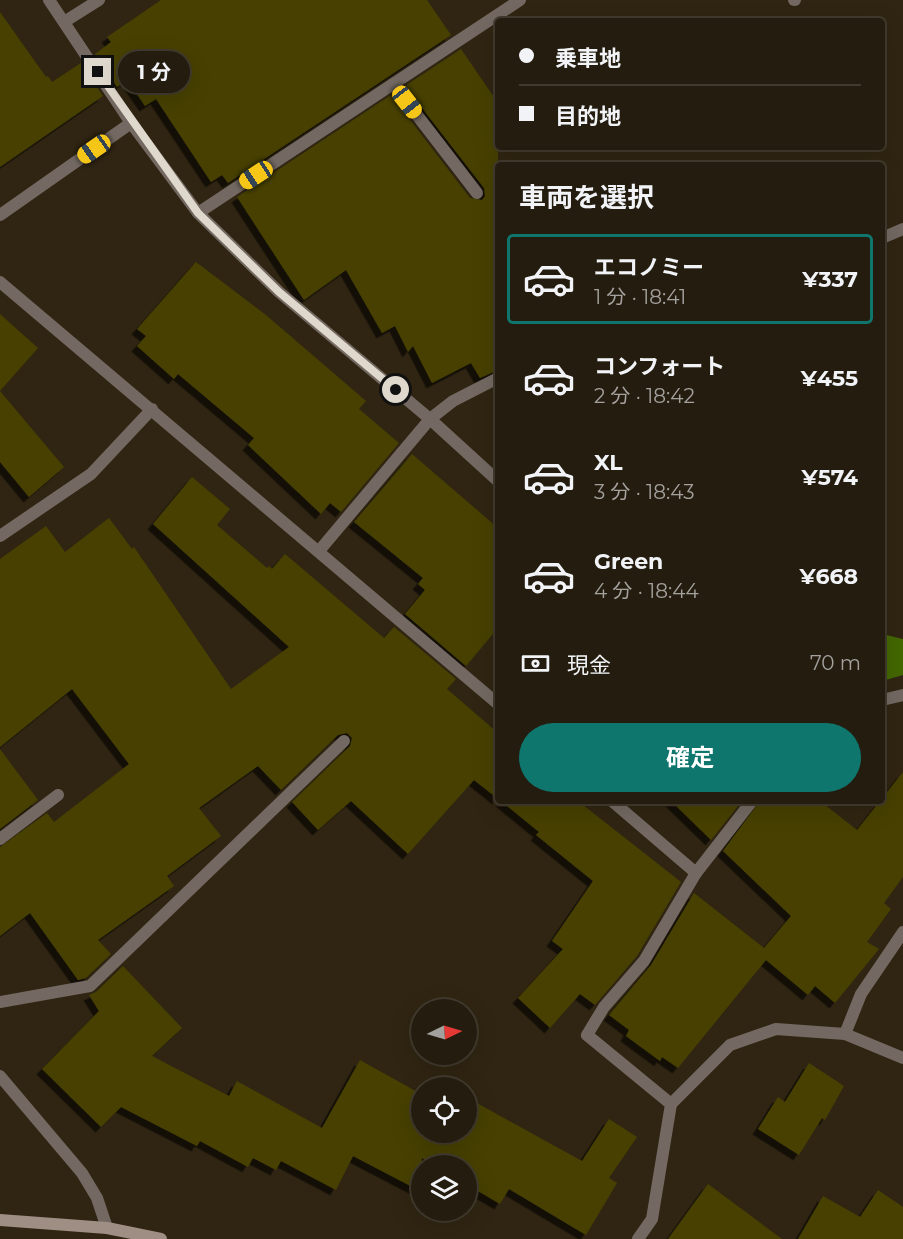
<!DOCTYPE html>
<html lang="ja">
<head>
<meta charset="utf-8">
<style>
	body { margin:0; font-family:Montserrat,"Noto Sans JP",sans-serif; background:#2c2517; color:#f1f3f6; height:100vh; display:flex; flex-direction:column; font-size:22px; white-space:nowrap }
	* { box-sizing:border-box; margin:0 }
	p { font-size:20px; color:#a3a19e }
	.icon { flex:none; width:33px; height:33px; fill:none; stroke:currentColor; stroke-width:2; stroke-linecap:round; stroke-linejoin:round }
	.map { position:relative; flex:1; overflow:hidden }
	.panel { position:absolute; left:495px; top:162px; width:390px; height:642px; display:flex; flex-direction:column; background:#241c0e; border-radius:6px; box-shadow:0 6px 24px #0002,0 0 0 2px #413a2e }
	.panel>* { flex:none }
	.hud { position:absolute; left:495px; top:18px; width:390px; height:132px; border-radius:6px; box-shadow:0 6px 24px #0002,0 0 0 2px #413a2e; display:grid; align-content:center; height:132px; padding:0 24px; background:#241c0e }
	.needle { width:39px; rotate:85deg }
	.buttons { position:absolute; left:411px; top:999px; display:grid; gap:12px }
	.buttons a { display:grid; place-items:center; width:66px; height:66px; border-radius:50%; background:#241c0e; box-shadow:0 6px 24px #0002,0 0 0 2px #413a2e; font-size:30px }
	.end { position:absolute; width:27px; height:27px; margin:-14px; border:8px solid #dfd8cc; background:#111; box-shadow:0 0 0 3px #111 }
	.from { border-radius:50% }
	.bubble { position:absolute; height:42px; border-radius:21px; background:#241c0e; box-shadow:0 6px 24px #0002,0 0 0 2px #413a2e; font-size:20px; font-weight:700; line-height:42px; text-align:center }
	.car { position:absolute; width:18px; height:36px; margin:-18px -9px; border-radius:8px; box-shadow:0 0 4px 2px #0007; background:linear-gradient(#f5c518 24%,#345 0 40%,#f5c518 0 76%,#345 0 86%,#f5c518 0) }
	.hud b { display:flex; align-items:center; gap:21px; height:57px; font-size:22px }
	.hud b+b { border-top:2px solid #413a2e }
	.hud i { width:15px; height:15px; background:#f1f3f6 }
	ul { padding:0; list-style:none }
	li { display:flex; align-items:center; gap:18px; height:90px; margin:0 12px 9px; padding:0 12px; border:3px solid transparent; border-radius:6px }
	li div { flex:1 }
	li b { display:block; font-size:22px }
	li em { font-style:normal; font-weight:700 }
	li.current { border-color:#0f766e }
	li>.icon { width:54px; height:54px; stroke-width:1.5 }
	h2 { padding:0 24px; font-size:27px; line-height:72px }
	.pay { display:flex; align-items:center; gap:15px; height:66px; padding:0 24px; font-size:22px }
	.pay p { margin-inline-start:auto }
	.action { display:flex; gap:12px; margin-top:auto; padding:12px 24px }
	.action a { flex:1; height:69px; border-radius:36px; background:#0f766e; color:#fff; font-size:24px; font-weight:700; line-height:69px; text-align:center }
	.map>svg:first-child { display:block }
	.water { fill:#436700 }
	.building { fill:#464105; filter:url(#shadow) }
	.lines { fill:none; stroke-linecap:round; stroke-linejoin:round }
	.lane { stroke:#736962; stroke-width:12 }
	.street { stroke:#736962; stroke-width:12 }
	.secondary { stroke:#9e8e83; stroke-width:12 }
	.route { stroke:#dfd8cc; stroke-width:8 }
</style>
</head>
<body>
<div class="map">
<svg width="903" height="1239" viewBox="0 0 903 1239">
	<defs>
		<filter id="shadow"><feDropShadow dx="-5.5" dy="5.5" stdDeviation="0" flood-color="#0009"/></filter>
	</defs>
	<rect width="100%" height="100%" fill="#302512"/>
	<path class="water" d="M 882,634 L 903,639 L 903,675 L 882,681 Z"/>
	<g class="building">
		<path d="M 161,0 L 427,0 L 451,35 L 228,183 L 222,175 L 211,182 L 156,99 L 145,106 L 127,80 L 117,87 L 95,54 L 111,42 L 107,37 Z"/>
		<path d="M 0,12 L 46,77 L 48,76 L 52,82 L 81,63 L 103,96 L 0,167 Z"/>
		<path d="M 461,49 L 498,103 L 498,370 L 480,378 L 471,363 L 432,383 L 413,346 L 408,352 L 395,326 L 382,333 L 346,270 L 304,300 L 237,197 L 391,95 L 470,198 L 482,200 L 485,196 L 484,188 L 405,86 Z"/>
		<path d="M 196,262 L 266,315 L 366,401 L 359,409 L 399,443 L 341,512 L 330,503 L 321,514 L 248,445 L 254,438 L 178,374 L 174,379 L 137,346 L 146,336 L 137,329 Z"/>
		<path d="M 0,314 L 38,348 L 0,391 L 64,467 L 29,497 L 0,462 Z"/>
		<path d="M 412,454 L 498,528 L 498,628 L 466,666 L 405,614 L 425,590 L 418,584 L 423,578 L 354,522 Z"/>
		<path d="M 192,477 L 230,509 L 217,525 L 267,568 L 269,566 L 272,569 L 285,554 L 384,638 L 394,627 L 456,679 L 447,689 L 498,733 L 498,799 L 474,780 L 408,854 L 351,801 L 318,830 L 292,802 L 350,746 L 352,738 L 347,733 L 338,735 L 281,790 L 258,766 L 199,808 L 221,836 L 167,876 L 174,886 L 98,940 L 111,954 L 86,978 L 78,980 L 30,913 L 0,936 L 0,847 L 47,813 L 54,822 L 129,764 L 72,689 L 0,747 L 0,559 L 46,526 L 65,552 L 109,518 L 132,549 L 134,547 L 231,689 L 289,647 L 153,524 Z"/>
		<path d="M 0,749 L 38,800 L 0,829 Z"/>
		<path d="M 903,772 L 903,877 L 884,903 L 891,909 L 867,942 L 879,949 L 835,1003 L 815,986 L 808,995 L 766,960 L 678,1068 L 662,1057 L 660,1061 L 626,1036 L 629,1030 L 609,1015 L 651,965 L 694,893 L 764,948 L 791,916 L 723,851 L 760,801 L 820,801 L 857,830 Z"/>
		<path d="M 501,801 L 578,801 L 681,882 L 637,956 L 595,1005 L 580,994 L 550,1028 L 518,998 L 563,949 L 552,941 L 593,881 L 536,835 L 539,832 Z"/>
		<path d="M 671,801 L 742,801 L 711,840 Z"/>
		<path d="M 123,966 L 182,1028 L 152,1056 L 229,1096 L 237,1081 L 322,1128 L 360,1060 L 419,1093 L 422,1088 L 422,1132 L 466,1132 L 466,1097 L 582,1161 L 609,1119 L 637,1137 L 609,1178 L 617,1183 L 586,1235 L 509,1189 L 500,1204 L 466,1184 L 466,1166 L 434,1166 L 422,1158 L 422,1192 L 353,1156 L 336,1190 L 281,1161 L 276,1170 L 253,1158 L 248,1167 L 200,1141 L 197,1146 L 121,1107 L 101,1127 L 42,1069 L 99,1011 L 89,995 L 96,992 Z"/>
		<path d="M 809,1063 L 844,1086 L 825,1120 L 822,1118 L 799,1155 L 758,1129 L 778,1097 L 785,1102 Z"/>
		<path d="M 708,1184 L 782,1239 L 668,1239 Z"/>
		<path d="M 878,1190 L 903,1207 L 903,1239 L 798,1239 L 823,1196 L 860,1217 Z"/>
	</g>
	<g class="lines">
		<g class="lane">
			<path d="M 393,84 L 477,193"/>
			<path d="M 198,213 L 520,0"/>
			<path d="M 882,238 L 903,229"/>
			<path d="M 0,536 L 91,474 L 152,409"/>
			<path d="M 319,551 L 430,419 L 453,401 L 498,378"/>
			<path d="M 0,839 L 58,795"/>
			<path d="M 0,1002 L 90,986 L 344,741"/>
		</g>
		<g class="street">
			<path d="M 49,0 L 131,123 L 198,213 L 279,292 L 430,419 L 498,481"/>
			<path d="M 794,0 L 795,0"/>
			<path d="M 64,22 L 99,0"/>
			<path d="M 0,215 L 131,123"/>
			<path d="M 0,282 L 498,704"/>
			<path d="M 882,700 L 903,695"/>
			<path d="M 612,801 L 696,873"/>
			<path d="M 845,1034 L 861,994 L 903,932"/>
			<path d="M 0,1076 L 82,1173 L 97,1198 L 107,1228"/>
			<path d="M 671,1104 L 730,1045 L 776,1029 L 845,1034 L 903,1058"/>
			<path d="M 638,1239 L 652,1219 L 671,1104 L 587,1035 L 604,1007 L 644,961 L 696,873 L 752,801"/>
		</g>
		<path class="secondary" d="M 0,1220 L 107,1228 L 161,1239"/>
	</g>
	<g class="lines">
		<path class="route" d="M 98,72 L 198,213 L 279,292 L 396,390"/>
	</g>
</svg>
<div class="buttons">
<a><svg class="needle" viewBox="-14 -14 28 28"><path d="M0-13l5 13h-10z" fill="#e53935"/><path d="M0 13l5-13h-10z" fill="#a3a19e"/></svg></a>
<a><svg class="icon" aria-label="locate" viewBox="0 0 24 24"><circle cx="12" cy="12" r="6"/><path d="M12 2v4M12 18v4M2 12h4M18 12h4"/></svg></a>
<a><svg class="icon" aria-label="layers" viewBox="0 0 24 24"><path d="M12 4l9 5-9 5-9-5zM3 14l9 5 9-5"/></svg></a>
</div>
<i class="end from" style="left:396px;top:390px"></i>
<i class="end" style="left:98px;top:72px"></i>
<div class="bubble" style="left:118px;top:51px;width:72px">1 分</div>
<i class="car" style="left:407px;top:102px;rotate:142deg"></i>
<i class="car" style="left:94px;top:149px;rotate:235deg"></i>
<i class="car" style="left:256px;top:175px;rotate:237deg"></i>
<div class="hud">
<b><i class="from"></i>乗車地</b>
<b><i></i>目的地</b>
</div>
<section class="panel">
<h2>車両を選択</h2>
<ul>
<li class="current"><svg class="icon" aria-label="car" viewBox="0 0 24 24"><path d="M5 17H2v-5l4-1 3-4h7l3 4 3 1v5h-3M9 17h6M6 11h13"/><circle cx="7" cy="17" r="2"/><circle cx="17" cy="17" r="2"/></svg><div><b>エコノミー</b><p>1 分 · 18:41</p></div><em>¥337</em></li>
<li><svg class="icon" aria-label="car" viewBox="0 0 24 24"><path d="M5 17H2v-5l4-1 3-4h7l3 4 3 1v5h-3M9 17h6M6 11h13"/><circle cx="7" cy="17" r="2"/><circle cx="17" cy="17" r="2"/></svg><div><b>コンフォート</b><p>2 分 · 18:42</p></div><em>¥455</em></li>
<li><svg class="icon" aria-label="car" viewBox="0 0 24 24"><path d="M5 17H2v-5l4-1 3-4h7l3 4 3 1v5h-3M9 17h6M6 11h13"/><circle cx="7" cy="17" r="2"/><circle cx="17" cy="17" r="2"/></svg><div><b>XL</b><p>3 分 · 18:43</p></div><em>¥574</em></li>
<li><svg class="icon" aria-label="car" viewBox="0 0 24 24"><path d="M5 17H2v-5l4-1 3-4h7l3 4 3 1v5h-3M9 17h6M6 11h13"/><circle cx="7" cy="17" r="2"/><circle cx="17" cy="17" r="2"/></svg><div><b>Green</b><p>4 分 · 18:44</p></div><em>¥668</em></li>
</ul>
<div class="pay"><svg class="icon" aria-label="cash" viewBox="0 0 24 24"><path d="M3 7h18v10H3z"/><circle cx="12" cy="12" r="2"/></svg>現金<p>70 m</p></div>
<div class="action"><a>確定</a></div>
</section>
</div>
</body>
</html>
